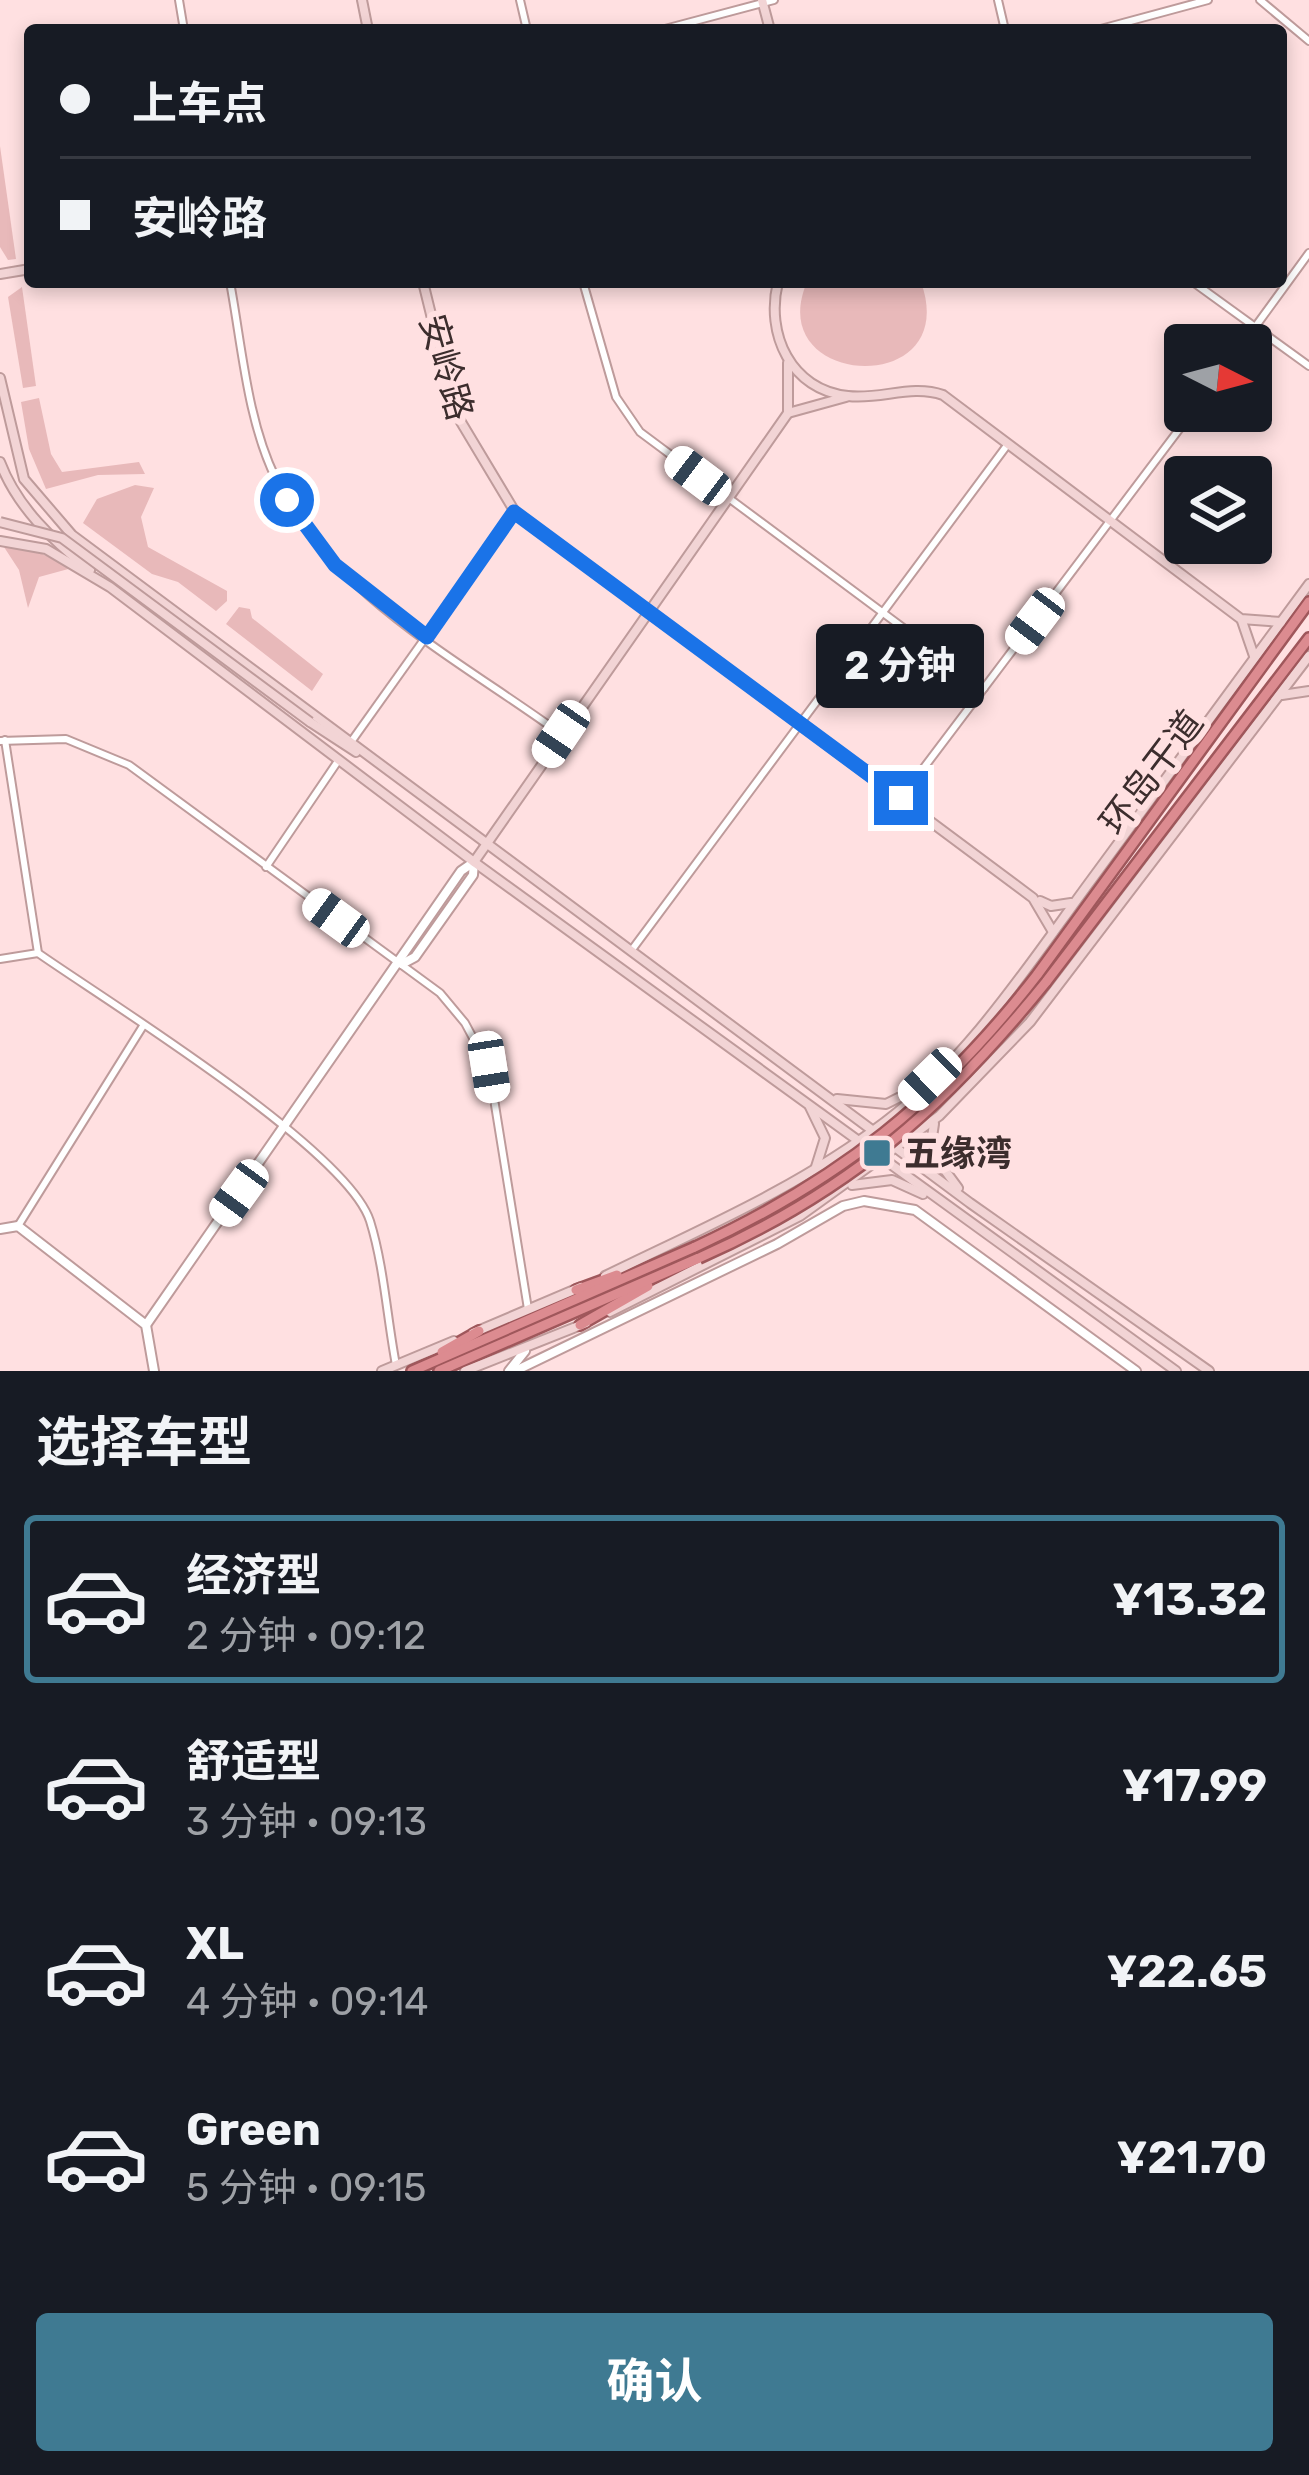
<!DOCTYPE html>
<html lang="zh">
<head>
<meta charset="utf-8">
<style>
	body { margin:0; font-family:Rubik,"Noto Sans SC",sans-serif; background:#242831; color:#f1f3f6; height:100vh; display:flex; flex-direction:column; font-size:45px; white-space:nowrap }
	* { box-sizing:border-box; margin:0 }
	p { font-size:39px; color:#9ea1a6 }
	.icon { flex:none; width:66px; height:66px; fill:none; stroke:currentColor; stroke-width:2; stroke-linecap:round; stroke-linejoin:round }
	.map { position:relative; height:1371px; overflow:hidden }
	.panel { display:flex; flex-direction:column; background:#171b24; flex:1 }
	.panel>* { flex:none }
	.hud { position:absolute; left:24px; top:24px; width:1263px; height:264px; border-radius:12px; box-shadow:0 6px 18px #0003; display:grid; align-content:center; height:264px; padding:0 36px; background:#171b24 }
	.needle { width:78px; rotate:96deg }
	.controls { position:absolute; left:1164px; top:324px; display:grid; gap:24px }
	.controls a { display:grid; place-items:center; width:108px; height:108px; border-radius:12px; background:#171b24; box-shadow:0 6px 18px #0003; font-size:60px }
	.end { position:absolute; width:54px; height:54px; margin:-27px; border:15px solid #1a73e8; background:#fff; box-shadow:0 0 0 6px #fff }
	.from { border-radius:50% }
	.bubble { position:absolute; height:84px; border-radius:12px; background:#171b24; box-shadow:0 6px 18px #0003; font-size:39px; font-weight:700; line-height:84px; text-align:center }
	.car { position:absolute; width:36px; height:72px; margin:-36px -18px; border-radius:15px; box-shadow:0 0 9px 3px #0007; background:linear-gradient(#fff 24%,#345 0 40%,#fff 0 76%,#345 0 86%,#fff 0) }
	.hud b { display:flex; align-items:center; gap:42px; height:114px; font-size:45px }
	.hud b+b { border-top:3px solid #363941 }
	.hud i { width:30px; height:30px; background:#f1f3f6 }
	ul { padding:0; list-style:none }
	li { display:flex; align-items:center; gap:36px; height:168px; margin:0 24px 18px; padding:0 12px; border:6px solid transparent; border-radius:12px }
	li div { flex:1 }
	li b { display:block; font-size:45px }
	li em { font-style:normal; font-weight:700 }
	li.on { border-color:#3f7a92 }
	li>.icon { width:108px; height:108px; stroke-width:1.5 }
	h2 { padding:0 36px; font-size:54px; line-height:144px }
	.primary-button { display:flex; gap:24px; margin-top:auto; padding:24px 36px }
	.primary-button a { flex:1; height:138px; border-radius:12px; background:#3f7a92; color:#fff; font-size:48px; font-weight:700; line-height:138px; text-align:center }
	.map>svg:first-child { display:block }
	.green { fill:#e8b9ba }
	.lines { fill:none; stroke-linecap:round; stroke-linejoin:round }
	.minor-casing { stroke:#be9b9b; stroke-width:10 }
	.tertiary-casing { stroke:#be9b9b; stroke-width:12 }
	.secondary-casing { stroke:#be9b9b; stroke-width:12 }
	.trunk-casing { stroke:#9f575b; stroke-width:14 }
	.minor { stroke:#fff; stroke-width:6 }
	.tertiary { stroke:#fff; stroke-width:8 }
	.secondary { stroke:#f2d4d5; stroke-width:8 }
	.trunk { stroke:#dc8b90; stroke-width:9 }
	.secondary-bridge-casing { stroke:#be9b9b; stroke-width:12; stroke-linecap:butt }
	.trunk-bridge-casing { stroke:#9f575b; stroke-width:14; stroke-linecap:butt }
	.secondary-bridge { stroke:#f2d4d5; stroke-width:8 }
	.trunk-bridge { stroke:#dc8b90; stroke-width:9 }
	.route { stroke:#1a73e8; stroke-width:15 }
	.poi-dot { fill:#3f7a92; stroke:#ffe0e1; stroke-width:4.5 }
	.labels { text-anchor:middle; stroke-width:12; stroke-linejoin:round; paint-order:stroke }
	.street-label { font-size:36px; fill:#3c2d2d; stroke:#ffe0e1 }
	.poi-label { font-size:36px; font-weight:bold; fill:#3c2d2d; stroke:#ffe0e1; text-anchor:start }
</style>
</head>
<body>
<div class="map">
<svg width="1309" height="1371" viewBox="0 0 1309 1371">
	<rect width="100%" height="100%" fill="#ffe0e1"/>
	<g class="green">
		<path d="M 0,146 L 16,259 L 8,260 L 0,247 Z"/>
		<path d="M 807,282 L 921,282 C 963,399 761,389 807,282 Z"/>
		<path d="M 22,287 L 36,386 L 23,388 L 8,297 Z"/>
		<path d="M 39,398 L 51,454 L 62,472 L 139,462 L 145,474 L 98,475 L 46,489 L 29,449 L 21,402 Z"/>
		<path d="M 135,485 L 154,488 L 141,517 L 148,547 L 227,591 L 227,601 L 216,611 L 178,582 L 152,574 L 83,523 L 97,499 Z"/>
		<path d="M 4,547 L 40,553 L 72,568 L 39,577 L 28,608 L 19,570 Z"/>
		<path d="M 239,607 L 250,609 L 252,618 L 323,674 L 312,691 L 226,624 Z"/>
	</g>
	<g class="lines">
		<defs>
			<g id="minor">
				<path d="M 179,0 L 184,30"/>
				<path d="M 520,0 L 527,30"/>
				<path d="M 998,0 L 1005,30"/>
				<path d="M 1260,0 L 1309,41"/>
				<path d="M 661,30 L 774,0"/>
				<path d="M 1097,30 L 1208,0"/>
				<path d="M 230,282 C 242,346 247,420 276,479 C 331,595 461,661 561,734"/>
				<path d="M 583,282 L 616,397 L 640,432 L 984,688"/>
				<path d="M 1193,282 L 1309,366"/>
				<path d="M 1242,345 L 1309,253"/>
				<path d="M 5,740 L 38,953 C 108,1002 347,1149 370,1221 C 384,1266 387,1318 396,1365"/>
				<path d="M 0,741 L 66,739 L 129,765 L 440,993 L 465,1023 L 489,1068 L 528,1309"/>
				<path d="M 351,742 L 515,512"/>
				<path d="M 901,798 L 1193,411"/>
				<path d="M 266,867 L 338,761"/>
				<path d="M 631,951 L 1008,444"/>
				<path d="M 0,959 L 38,953"/>
				<path d="M 18,1226 L 143,1026"/>
			</g>
			<g id="tertiary">
				<path d="M 402,964 L 415,957 L 473,875 L 474,862"/>
				<path d="M 0,1229 L 18,1226 L 146,1325 L 154,1371"/>
				<path d="M 146,1325 L 461,871 L 474,862"/>
				<path d="M 509,1371 L 525,1351"/>
				<path d="M 515,1371 L 777,1244 L 843,1206 L 864,1201 L 915,1210 L 1136,1371"/>
			</g>
			<g id="secondary">
				<path d="M 362,0 L 368,30"/>
				<path d="M 762,0 L 770,30"/>
				<path d="M 0,274 L 30,269"/>
				<path d="M 423,282 L 455,412 L 515,512 L 1033,898 L 1053,932"/>
				<path d="M 778,282 C 765,334 791,390 848,396 C 881,400 911,384 943,395 L 1241,619 L 1281,622"/>
				<path d="M 788,363 L 788,413 L 846,397"/>
				<path d="M 0,378 L 24,479 L 72,535 L 970,1203 L 1209,1371"/>
				<path d="M 0,462 C 17,507 53,541 90,570"/>
				<path d="M 0,541 L 46,549 L 110,587 L 474,862 L 1176,1371"/>
				<path d="M 1242,621 L 1254,656"/>
				<path d="M 1282,695 L 1309,691"/>
				<path d="M 310,722 L 356,752"/>
				<path d="M 474,862 L 788,413"/>
				<path d="M 1040,901 L 1051,906 L 1071,903"/>
				<path d="M 837,1099 L 886,1104 L 914,1090"/>
				<path d="M 810,1107 L 825,1138 L 815,1170"/>
				<path d="M 934,1124 L 930,1150 L 958,1188"/>
				<path d="M 852,1185 L 892,1180 L 923,1194"/>
				<path d="M 605,1276 C 703,1228 798,1188 885,1122 C 970,1057 1030,963 1092,879 C 1164,780 1237,683 1309,584"/>
				<path d="M 610,1312 L 800,1216 L 939,1116 L 1030,1022 L 1309,656"/>
				<path d="M 473,1333 L 581,1287"/>
				<path d="M 382,1371 L 454,1341"/>
				<path d="M 465,1371 L 586,1323"/>
			</g>
			<g id="trunk">
				<path d="M 1037,975 L 1309,602"/>
				<path d="M 1046,982 L 1309,638"/>
				<path d="M 576,1290 L 617,1275"/>
				<path d="M 580,1325 L 648,1286"/>
				<path d="M 442,1352 L 479,1331"/>
				<path d="M 412,1371 L 695,1247"/>
				<path d="M 439,1371 L 699,1258"/>
			</g>
		</defs>
		<use href="#minor" class="minor-casing"/>
		<use href="#tertiary" class="tertiary-casing"/>
		<use href="#secondary" class="secondary-casing"/>
		<use href="#trunk" class="trunk-casing"/>
		<use href="#minor" class="minor"/>
		<use href="#tertiary" class="tertiary"/>
		<use href="#secondary" class="secondary"/>
		<use href="#trunk" class="trunk"/>
		<defs>
			<path id="secondary-bridge" d="M 0,522 L 62,538 L 310,722"/>
			<g id="trunk-bridge">
				<path d="M 695,1247 C 840,1180 939,1101 1037,975"/>
				<path d="M 699,1258 C 849,1192 944,1108 1046,982"/>
			</g>
		</defs>
		<use href="#secondary-bridge" class="secondary-bridge-casing"/>
		<use href="#trunk-bridge" class="trunk-bridge-casing"/>
		<use href="#secondary-bridge" class="secondary-bridge"/>
		<use href="#trunk-bridge" class="trunk-bridge"/>
	</g>
	<g class="lines">
		<path class="route" d="M 287,500 L 335,565 L 427,637 L 514,512 L 901,798"/>
	</g>
	<rect class="poi-dot" x="862" y="1138" width="30" height="30" rx="6"/>
	<g class="labels">
		<g class="street-label">
			<text transform="translate(447 367) rotate(74)" y="13">安岭路</text>
			<text transform="translate(1151 772) rotate(-53)" y="13">环岛干道</text>
		</g>
		<g class="poi-label">
			<text x="904" y="1166">五缘湾</text>
		</g>
	</g>
</svg>
<div class="controls">
<a><svg class="needle" viewBox="-14 -14 28 28"><path d="M0-13l5 13h-10z" fill="#e53935"/><path d="M0 13l5-13h-10z" fill="#9ea1a6"/></svg></a>
<a><svg class="icon" aria-label="layers" viewBox="0 0 24 24"><path d="M12 4l9 5-9 5-9-5zM3 14l9 5 9-5"/></svg></a>
</div>
<i class="end from" style="left:287px;top:500px"></i>
<i class="end" style="left:901px;top:798px"></i>
<div class="bubble" style="left:816px;top:624px;width:168px">2 分钟</div>
<i class="car" style="left:698px;top:476px;rotate:307deg"></i>
<i class="car" style="left:1035px;top:621px;rotate:217deg"></i>
<i class="car" style="left:561px;top:734px;rotate:214deg"></i>
<i class="car" style="left:336px;top:918px;rotate:306deg"></i>
<i class="car" style="left:489px;top:1067px;rotate:171deg"></i>
<i class="car" style="left:930px;top:1079px;rotate:226deg"></i>
<i class="car" style="left:239px;top:1193px;rotate:216deg"></i>
<div class="hud">
<b><i class="from"></i>上车点</b>
<b><i></i>安岭路</b>
</div>
</div>
<section class="panel">
<h2>选择车型</h2>
<ul>
<li class="on"><svg class="icon" aria-label="car" viewBox="0 0 24 24"><path d="M5 17H2v-5l4-1 3-4h7l3 4 3 1v5h-3M9 17h6M6 11h13"/><circle cx="7" cy="17" r="2"/><circle cx="17" cy="17" r="2"/></svg><div><b>经济型</b><p>2 分钟 · 09:12</p></div><em>¥13.32</em></li>
<li><svg class="icon" aria-label="car" viewBox="0 0 24 24"><path d="M5 17H2v-5l4-1 3-4h7l3 4 3 1v5h-3M9 17h6M6 11h13"/><circle cx="7" cy="17" r="2"/><circle cx="17" cy="17" r="2"/></svg><div><b>舒适型</b><p>3 分钟 · 09:13</p></div><em>¥17.99</em></li>
<li><svg class="icon" aria-label="car" viewBox="0 0 24 24"><path d="M5 17H2v-5l4-1 3-4h7l3 4 3 1v5h-3M9 17h6M6 11h13"/><circle cx="7" cy="17" r="2"/><circle cx="17" cy="17" r="2"/></svg><div><b>XL</b><p>4 分钟 · 09:14</p></div><em>¥22.65</em></li>
<li><svg class="icon" aria-label="car" viewBox="0 0 24 24"><path d="M5 17H2v-5l4-1 3-4h7l3 4 3 1v5h-3M9 17h6M6 11h13"/><circle cx="7" cy="17" r="2"/><circle cx="17" cy="17" r="2"/></svg><div><b>Green</b><p>5 分钟 · 09:15</p></div><em>¥21.70</em></li>
</ul>
<div class="primary-button"><a>确认</a></div>
</section>
</body>
</html>
